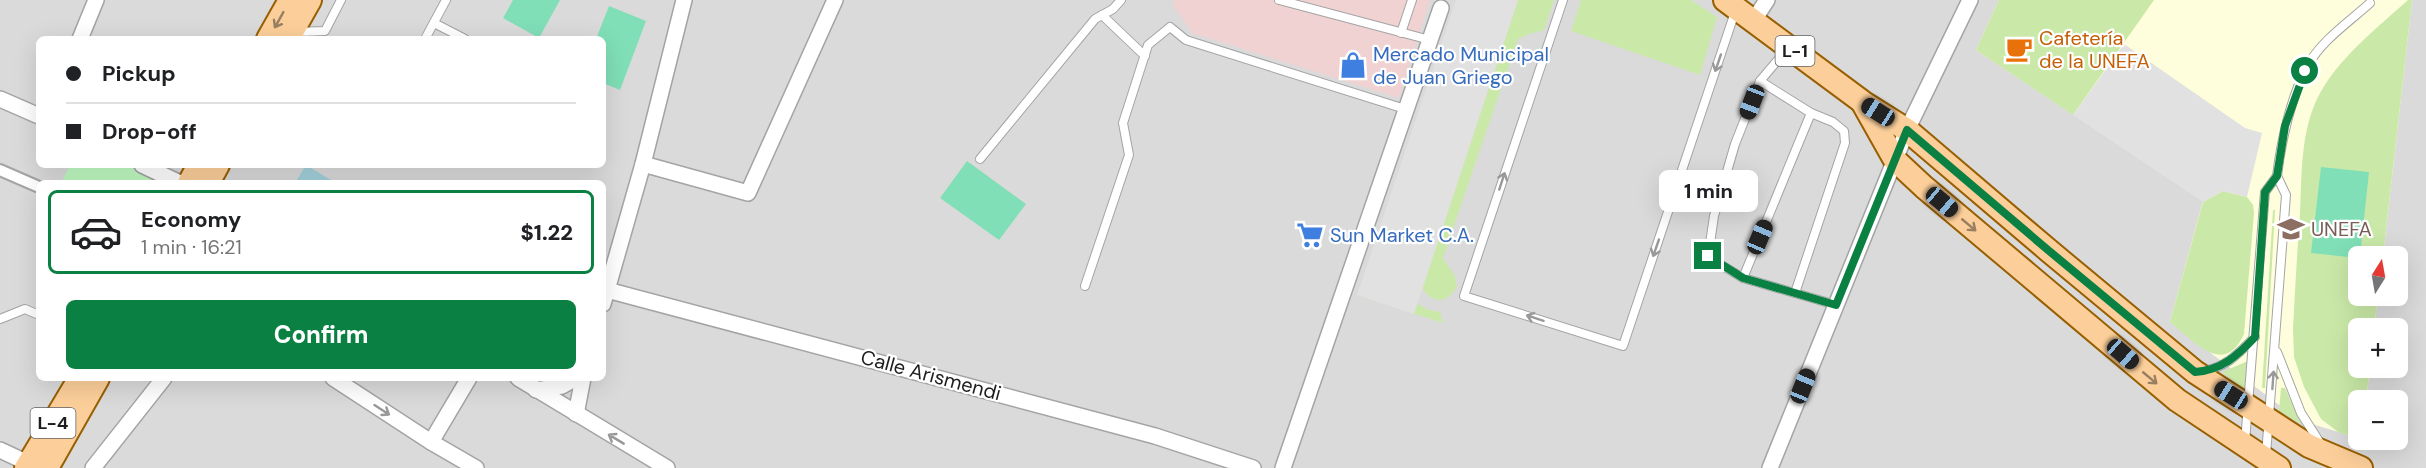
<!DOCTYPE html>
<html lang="en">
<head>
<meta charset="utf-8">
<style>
	body { margin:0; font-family:"DM Sans",sans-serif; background:#f2f2f2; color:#202124; height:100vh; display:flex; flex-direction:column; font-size:22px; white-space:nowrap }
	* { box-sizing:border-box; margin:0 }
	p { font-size:20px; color:#757577 }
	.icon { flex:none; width:33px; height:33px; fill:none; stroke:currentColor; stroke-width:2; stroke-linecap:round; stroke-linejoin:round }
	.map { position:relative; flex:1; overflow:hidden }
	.panel { position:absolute; left:36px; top:180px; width:570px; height:201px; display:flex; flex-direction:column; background:#fff; border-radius:9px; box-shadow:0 6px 24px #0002 }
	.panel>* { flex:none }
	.banner { position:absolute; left:36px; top:36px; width:570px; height:132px; border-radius:9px; box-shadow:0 6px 24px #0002; display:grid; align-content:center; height:132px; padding:0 30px; background:#fff }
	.needle { width:39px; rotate:11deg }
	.fabs { position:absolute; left:2348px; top:246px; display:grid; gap:12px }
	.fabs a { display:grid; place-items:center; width:60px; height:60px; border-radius:9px; background:#fff; box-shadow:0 6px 24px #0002; font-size:30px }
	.end { position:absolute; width:27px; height:27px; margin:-14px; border:8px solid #0b8043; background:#fff; box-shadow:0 0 0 3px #fff }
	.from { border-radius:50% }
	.bubble { position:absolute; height:42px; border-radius:9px; background:#fff; box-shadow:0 6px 24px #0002; font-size:20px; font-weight:800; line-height:42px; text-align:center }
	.car { position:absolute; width:18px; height:36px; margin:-18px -9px; border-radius:8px; box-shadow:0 0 4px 2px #0007; background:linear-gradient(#222 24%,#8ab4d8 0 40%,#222 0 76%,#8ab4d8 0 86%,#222 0) }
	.banner b { display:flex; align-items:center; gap:21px; height:57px; font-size:22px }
	.banner b+b { border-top:2px solid #e0e0e0 }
	.banner i { width:15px; height:15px; background:#202124 }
	ul { padding:10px 0 0; list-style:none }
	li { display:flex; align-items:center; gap:18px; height:84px; margin:0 12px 9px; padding:0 18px; border:3px solid transparent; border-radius:9px }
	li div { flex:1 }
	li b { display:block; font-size:22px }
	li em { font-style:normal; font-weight:800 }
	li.on { border-color:#0b8043 }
	li>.icon { width:54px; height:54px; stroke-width:1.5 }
	.cta { display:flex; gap:12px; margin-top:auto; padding:12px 30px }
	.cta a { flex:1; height:69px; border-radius:9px; background:#0b8043; color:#fff; font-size:24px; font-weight:800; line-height:69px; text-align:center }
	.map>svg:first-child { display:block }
	.residential { fill:#dbdada; fill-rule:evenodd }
	.commercial { fill:#f0d2d2 }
	.education { fill:#fffedc }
	.grass { fill:#cae9a8 }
	.park { fill:#bffac2 }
	.pitch { fill:#80dfb7 }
	.parking { fill:#e1e1e1 }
	.water { fill:#a3d2dd }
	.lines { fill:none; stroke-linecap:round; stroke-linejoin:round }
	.service-casing { stroke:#a4a4a4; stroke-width:10 }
	.pedestrian-casing { stroke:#a4a4a4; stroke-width:14 }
	.minor-casing { stroke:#a4a4a4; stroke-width:18 }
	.primary-casing { stroke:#975f00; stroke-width:26 }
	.service { stroke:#fff; stroke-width:8 }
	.pedestrian { stroke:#fff; stroke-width:10 }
	.minor { stroke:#fff; stroke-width:15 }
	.primary { stroke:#fccf9a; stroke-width:22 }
	.oneway { stroke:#987f62 }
	.oneway2 { stroke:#999 }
	.route { stroke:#0b8043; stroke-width:8 }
	.labels { text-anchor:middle; stroke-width:4.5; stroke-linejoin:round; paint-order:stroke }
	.shield { fill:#fff; stroke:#616161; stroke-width:1.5 }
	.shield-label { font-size:18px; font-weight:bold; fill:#1d1d1d }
	.food-label { font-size:20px; fill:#c56008; stroke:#fff; text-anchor:start }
	.shop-label { font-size:20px; fill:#366cbe; stroke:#fff; text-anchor:start }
	.education-label { font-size:20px; fill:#785e54; stroke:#fff; text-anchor:start }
	.street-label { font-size:20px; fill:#1d1d1d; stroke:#fff }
</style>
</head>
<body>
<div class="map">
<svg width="2426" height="468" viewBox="0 0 2426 468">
	<rect width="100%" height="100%" fill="#efeae3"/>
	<path class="residential" d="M 0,0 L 2426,0 L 2426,468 L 0,468 ZM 39,39 L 603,39 L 603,165 L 39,165 ZM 39,183 L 603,183 L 603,378 L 39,378 ZM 2358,256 L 2397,256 L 2397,296 L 2358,296 ZM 2358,328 L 2397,328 L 2397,368 L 2358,368 ZM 2358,400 L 2397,400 L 2397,440 L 2358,440 Z"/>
	<path class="commercial" d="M 1174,0 L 1430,0 L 1399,98 L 1192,33 L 1173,5 Z"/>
	<path class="education" d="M 1999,0 L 2412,0 L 2383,256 L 2358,256 L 2358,296 L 2378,296 L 2374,328 L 2358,328 L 2358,368 L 2370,368 L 2366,400 L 2358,400 L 2358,438 L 2299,420 L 2170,322 L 2203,201 L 1976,50 Z"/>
	<g class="grass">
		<path d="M 1518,0 L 1554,0 L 1544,30 L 1529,34 L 1518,39 L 1443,258 L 1455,276 L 1457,287 C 1447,303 1434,305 1422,288 Z"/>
		<path d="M 1581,0 L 1691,0 L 1717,17 L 1700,75 L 1571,31 Z"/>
		<path d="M 1999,0 L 2154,0 L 2073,115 L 1976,50 Z"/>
		<path d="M 2408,0 L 2412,0 L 2383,256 L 2358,256 L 2358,296 L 2378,296 L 2374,328 L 2358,328 L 2358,368 L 2370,368 L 2366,400 L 2358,400 L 2358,438 L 2338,432 L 2321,419 L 2304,387 L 2294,357 L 2293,329 C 2295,291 2297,253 2300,214 C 2302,174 2300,130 2320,93 C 2341,56 2377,28 2408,0 Z"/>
		<path d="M 2223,191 L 2247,197 L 2253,205 L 2254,213 L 2244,334 C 2224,378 2194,341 2170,322 L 2203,202 Z"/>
		<path d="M 2273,210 L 2275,210 L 2265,388 L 2262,388 Z"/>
		<path d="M 1357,295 L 1406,298 L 1429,310 L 1440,312 L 1443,323 Z"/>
		<path d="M 2248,361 L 2245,390 L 2222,372 Z"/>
		<path d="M 2281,388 L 2285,388 L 2301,424 L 2279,411 Z"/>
	</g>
	<path class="park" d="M 70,165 L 126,165 L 164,183 L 61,183 Z"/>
	<g class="pitch">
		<path d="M 513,0 L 560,0 L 539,38 L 503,18 Z"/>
		<path d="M 609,6 L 646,21 L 620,90 L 603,83 L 603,39 L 596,39 Z"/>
		<path d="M 967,161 L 1026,204 L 999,240 L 940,198 Z"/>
		<path d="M 2321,167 L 2369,172 L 2360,256 L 2358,258 L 2311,253 Z"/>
	</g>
	<g class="parking">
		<path d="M 1456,0 L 1518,0 L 1414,314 L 1357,295 Z"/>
		<path d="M 2124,44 L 2245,128 L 2262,133 L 2247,197 L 2223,191 L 2203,202 L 2073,115 Z"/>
	</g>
	<path class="water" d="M 306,165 L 336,183 L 295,183 Z"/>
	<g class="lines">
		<defs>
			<g id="service">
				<path d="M 1279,0 L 1430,40"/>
				<path d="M 1563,0 L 1464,296 L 1623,346 L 1735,12"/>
				<path d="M 1102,15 L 1145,56"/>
				<path d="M 434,23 L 465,39"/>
				<path d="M 296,32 L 325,31 L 341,0"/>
				<path d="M 1401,33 L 1412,0"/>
				<path d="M 425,39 L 446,0"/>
				<path d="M 1788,48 L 1760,81 L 1735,144 L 1714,216 L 1708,257 L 1743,278 L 1836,305"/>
				<path d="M 980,159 L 1095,19 L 1113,9 L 1121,0"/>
				<path d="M 2277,176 C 2281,142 2291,96 2308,65 C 2322,40 2349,22 2370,3"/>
				<path d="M 1743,278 L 1811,113 L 1760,81"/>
				<path d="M 1085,286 L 1129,155 L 1123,123 L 1148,45 L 1170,27 L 1186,40 L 1405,109"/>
				<path d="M 1795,293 L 1845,143 L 1844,131 L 1833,122 L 1811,113"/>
				<path d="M 0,319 L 25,309 L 39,315"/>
				<path d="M 2277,352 L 2301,413 L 2320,443"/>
				<path d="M 2202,371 C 2226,368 2239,353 2255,337"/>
				<path d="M 2245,442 L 2265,192 L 2277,176 L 2286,195 L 2266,455"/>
			</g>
			<path id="pedestrian" d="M 0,170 L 39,187"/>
			<g id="minor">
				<path d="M 1754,20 L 1767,0"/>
				<path d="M 80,39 L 96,0"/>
				<path d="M 0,99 L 39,116"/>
				<path d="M 643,164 L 748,193 L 835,0"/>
				<path d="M 142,165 L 180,183"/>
				<path d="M 607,290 L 1155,436 L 1253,468"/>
				<path d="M 603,304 L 643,164 L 684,0"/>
				<path d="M 333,378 L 431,442 L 476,468"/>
				<path d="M 518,378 L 667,468"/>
				<path d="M 536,390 L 562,386 L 576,378"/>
				<path d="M 576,414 L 583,378"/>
				<path d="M 431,442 L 469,378"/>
				<path d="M 0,450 L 30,464"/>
				<path d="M 93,468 L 164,378"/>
				<path d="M 1283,468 L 1441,8"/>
				<path d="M 1770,468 L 1907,130 L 1970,0"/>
			</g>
			<g id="primary">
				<path d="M 1725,0 L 1864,103 L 1907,130 L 2048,250 L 2195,372 L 2309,446 L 2361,468"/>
				<path d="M 268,39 L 290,0"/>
				<path d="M 288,39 L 310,0"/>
				<path d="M 1864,105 L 1895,160 L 1924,187 L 2177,400 L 2279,468"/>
				<path d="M 189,183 L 199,165"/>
				<path d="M 208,183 L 218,165"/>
				<path d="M 26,468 L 80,378"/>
				<path d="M 47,468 L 98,378"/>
			</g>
		</defs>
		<use href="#service" class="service-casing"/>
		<use href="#pedestrian" class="pedestrian-casing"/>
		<use href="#minor" class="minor-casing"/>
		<use href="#primary" class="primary-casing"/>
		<use href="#service" class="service"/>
		<use href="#pedestrian" class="pedestrian"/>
		<use href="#minor" class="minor"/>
		<use href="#primary" class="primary"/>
	</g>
	<defs><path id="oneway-shaft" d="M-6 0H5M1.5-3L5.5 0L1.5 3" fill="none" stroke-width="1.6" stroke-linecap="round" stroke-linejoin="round" transform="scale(1.5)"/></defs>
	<g class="oneway">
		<use href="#oneway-shaft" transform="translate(279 20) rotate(119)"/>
		<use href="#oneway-shaft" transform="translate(1969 225) rotate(40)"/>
		<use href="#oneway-shaft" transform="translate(2150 378) rotate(40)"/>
	</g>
	<g class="oneway2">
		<use href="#oneway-shaft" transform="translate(1718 63) rotate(109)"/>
		<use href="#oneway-shaft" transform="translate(1502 181) rotate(-72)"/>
		<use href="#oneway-shaft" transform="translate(1656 248) rotate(109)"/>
		<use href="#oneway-shaft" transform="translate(1535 318) rotate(-162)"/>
		<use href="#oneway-shaft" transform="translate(2273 380) rotate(-86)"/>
		<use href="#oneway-shaft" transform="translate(382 410) rotate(33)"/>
		<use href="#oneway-shaft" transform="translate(616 439) rotate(-149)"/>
	</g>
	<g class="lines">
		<path class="route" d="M 1708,256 L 1743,278 L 1836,305 L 1907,130 L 2048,250 L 2195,372 C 2222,370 2237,356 2255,337 L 2265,192 L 2277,176 L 2285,126 L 2305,71"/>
	</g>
	<defs>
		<symbol id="cafe-bare" viewBox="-9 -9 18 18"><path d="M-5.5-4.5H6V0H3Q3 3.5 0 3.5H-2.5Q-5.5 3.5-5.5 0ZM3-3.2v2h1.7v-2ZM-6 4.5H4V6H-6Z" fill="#e8710a" stroke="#fff" stroke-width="2.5" paint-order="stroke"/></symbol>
		<symbol id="shop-bare" viewBox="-9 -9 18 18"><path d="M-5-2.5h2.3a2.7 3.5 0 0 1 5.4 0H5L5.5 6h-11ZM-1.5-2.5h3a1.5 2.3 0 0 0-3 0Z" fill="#3f7fe0" stroke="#fff" stroke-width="2.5" paint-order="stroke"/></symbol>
		<symbol id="university-bare" viewBox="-9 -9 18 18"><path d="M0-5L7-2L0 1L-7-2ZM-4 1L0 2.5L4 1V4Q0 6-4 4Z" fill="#8d6e63" stroke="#fff" stroke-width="2.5" paint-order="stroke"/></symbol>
		<symbol id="supermarket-bare" viewBox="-9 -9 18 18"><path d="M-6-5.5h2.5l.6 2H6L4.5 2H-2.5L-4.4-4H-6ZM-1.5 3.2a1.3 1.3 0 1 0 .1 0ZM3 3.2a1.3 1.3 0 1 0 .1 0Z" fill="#3f7fe0" stroke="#fff" stroke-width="2.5" paint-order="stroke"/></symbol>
	</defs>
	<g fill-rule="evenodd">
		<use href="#cafe-bare" x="2000" y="30" width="38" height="38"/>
		<use href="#shop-bare" x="1334" y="46" width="38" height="38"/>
		<use href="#university-bare" x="2272" y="210" width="38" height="38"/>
		<use href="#supermarket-bare" x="1291" y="216" width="38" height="38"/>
	</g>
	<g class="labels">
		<g class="shield">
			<rect x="1775.5" y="36" width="39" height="30" rx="4.5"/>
			<rect x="30.5" y="408" width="45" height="30" rx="4.5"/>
		</g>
		<g class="shield-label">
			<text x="1795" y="57">L-1</text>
			<text x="53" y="429">L-4</text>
		</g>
		<g class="food-label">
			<text x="2039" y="45">Cafetería<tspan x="2039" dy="23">de la UNEFA</tspan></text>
		</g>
		<g class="shop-label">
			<text x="1373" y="61">Mercado Municipal<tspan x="1373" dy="23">de Juan Griego</tspan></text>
			<text x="1330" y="242">Sun Market C.A.</text>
		</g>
		<g class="education-label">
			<text x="2311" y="236">UNEFA</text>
		</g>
		<g class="street-label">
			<text transform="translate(931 375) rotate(15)" y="7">Calle Arismendi</text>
		</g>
	</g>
</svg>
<div class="fabs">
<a><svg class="needle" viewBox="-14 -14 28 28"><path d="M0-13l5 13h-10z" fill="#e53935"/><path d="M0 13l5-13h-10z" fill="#757577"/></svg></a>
<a>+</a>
<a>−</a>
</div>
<i class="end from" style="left:2305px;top:71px"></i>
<i class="end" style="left:1708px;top:256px"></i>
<div class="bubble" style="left:1659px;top:170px;width:99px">1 min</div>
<i class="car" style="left:1752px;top:102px;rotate:201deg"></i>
<i class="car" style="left:1878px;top:112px;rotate:302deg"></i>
<i class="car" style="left:1942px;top:202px;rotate:130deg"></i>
<i class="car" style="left:1760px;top:237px;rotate:23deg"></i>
<i class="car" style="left:2123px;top:354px;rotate:131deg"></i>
<i class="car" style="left:1803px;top:386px;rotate:22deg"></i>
<i class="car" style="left:2231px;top:395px;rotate:302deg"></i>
<div class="banner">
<b><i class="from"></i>Pickup</b>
<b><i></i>Drop-off</b>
</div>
<section class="panel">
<ul>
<li class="on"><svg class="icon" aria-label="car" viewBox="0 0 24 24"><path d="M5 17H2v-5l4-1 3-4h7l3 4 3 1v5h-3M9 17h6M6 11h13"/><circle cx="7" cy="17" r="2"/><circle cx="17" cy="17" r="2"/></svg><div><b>Economy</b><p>1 min · 16:21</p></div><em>$1.22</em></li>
</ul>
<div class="cta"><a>Confirm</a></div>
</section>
</div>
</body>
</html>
